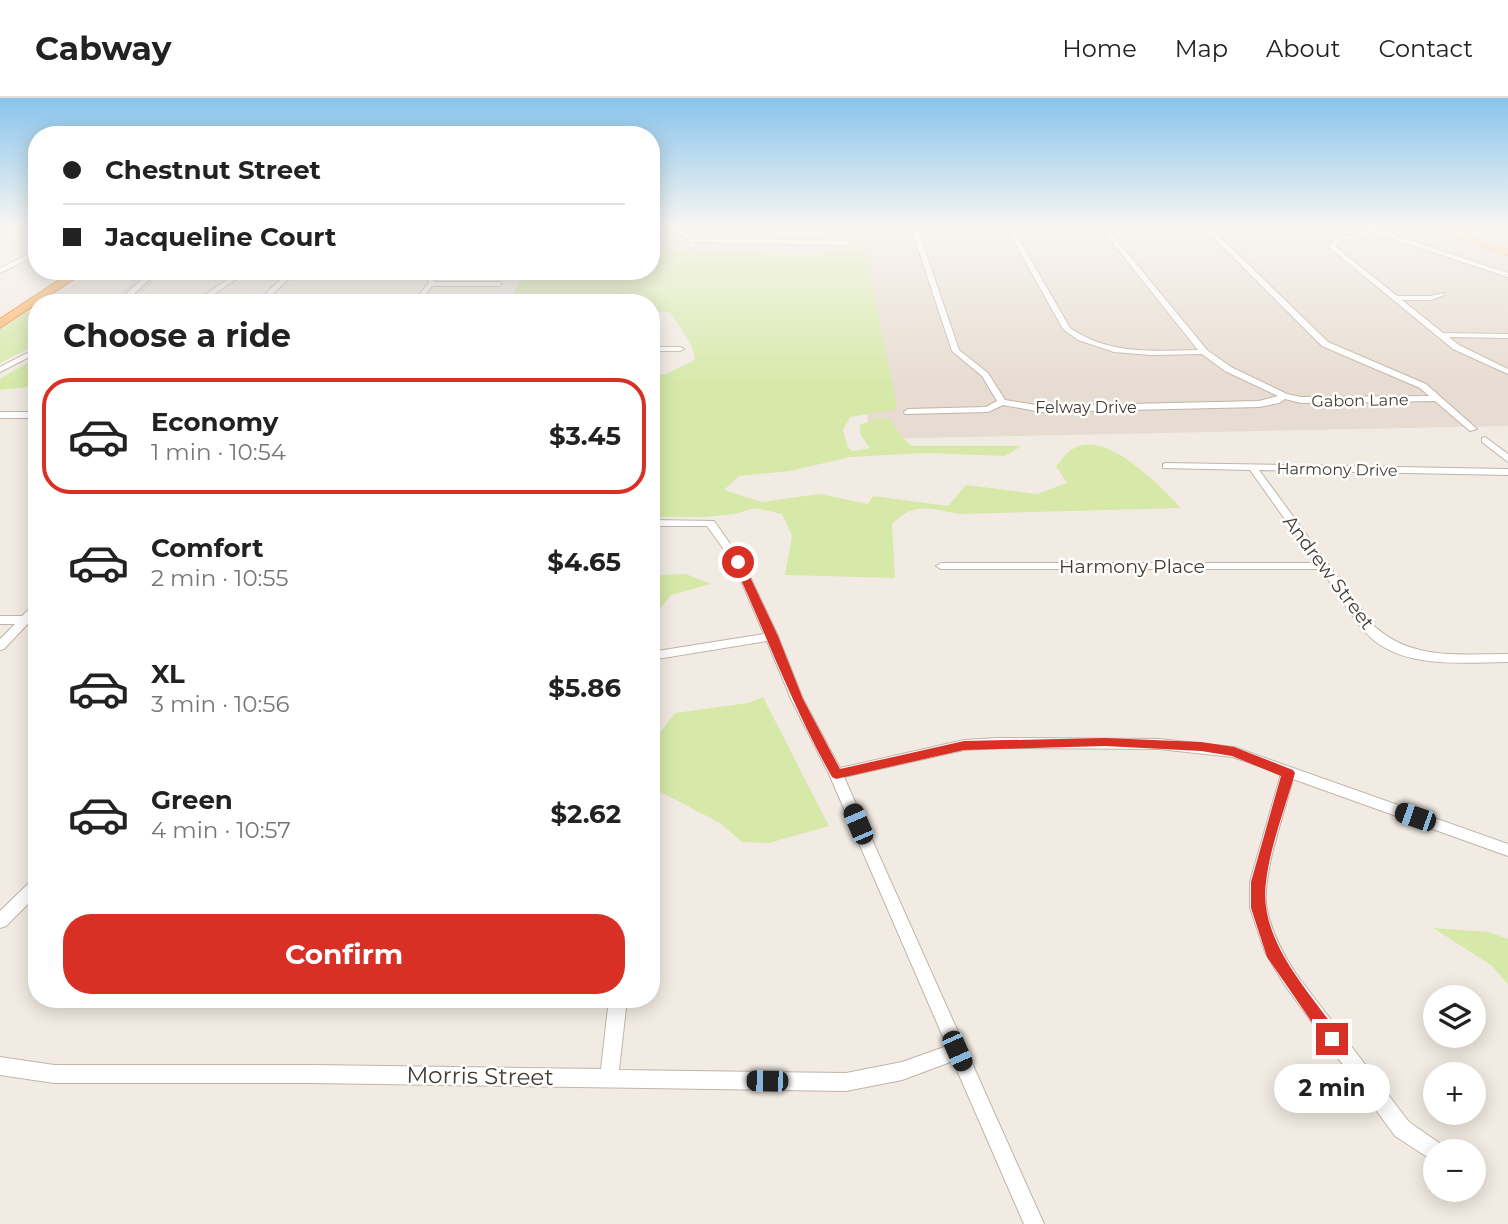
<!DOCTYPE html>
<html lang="en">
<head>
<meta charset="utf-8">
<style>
	body { margin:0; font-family:Montserrat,sans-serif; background:#f6f6f6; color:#222; height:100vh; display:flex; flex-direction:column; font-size:26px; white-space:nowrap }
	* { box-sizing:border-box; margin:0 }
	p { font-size:23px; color:#767676 }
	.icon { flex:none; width:38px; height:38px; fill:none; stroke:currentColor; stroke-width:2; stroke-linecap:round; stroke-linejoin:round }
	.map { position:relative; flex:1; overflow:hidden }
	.details { position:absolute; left:28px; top:196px; width:632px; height:714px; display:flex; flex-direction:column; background:#fff; border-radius:28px; box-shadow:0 4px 18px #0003 }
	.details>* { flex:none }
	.hud { position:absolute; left:28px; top:28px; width:632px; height:154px; border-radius:28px; box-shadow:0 4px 18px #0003; display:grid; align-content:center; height:154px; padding:0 35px; background:#fff }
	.buttons { position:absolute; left:1423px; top:887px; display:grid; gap:14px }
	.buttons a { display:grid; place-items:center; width:63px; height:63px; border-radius:50%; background:#fff; box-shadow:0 4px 18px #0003; font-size:35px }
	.end { position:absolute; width:32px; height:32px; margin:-16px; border:9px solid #d93025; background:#fff; box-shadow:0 0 0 4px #fff }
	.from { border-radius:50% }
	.bubble { position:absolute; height:49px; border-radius:24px; background:#fff; box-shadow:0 4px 18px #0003; font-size:23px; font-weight:700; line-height:49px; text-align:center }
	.car { position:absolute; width:21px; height:42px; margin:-21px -10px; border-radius:9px; box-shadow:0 0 5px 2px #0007; background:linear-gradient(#222 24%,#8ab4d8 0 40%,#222 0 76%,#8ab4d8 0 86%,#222 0) }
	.hud b { display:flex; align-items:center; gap:24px; height:66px; font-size:26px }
	.hud b+b { border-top:2px solid #e0e0e0 }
	.hud i { width:18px; height:18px; background:#222 }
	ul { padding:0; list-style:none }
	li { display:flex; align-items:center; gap:21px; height:116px; margin:0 14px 10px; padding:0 21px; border:4px solid transparent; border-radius:28px }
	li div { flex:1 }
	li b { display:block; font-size:26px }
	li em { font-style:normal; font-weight:700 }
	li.on { border-color:#d93025 }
	li>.icon { width:63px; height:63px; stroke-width:1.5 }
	h2 { padding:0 35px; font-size:32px; line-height:84px }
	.primary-button { display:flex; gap:14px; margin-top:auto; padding:14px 35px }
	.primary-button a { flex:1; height:80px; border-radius:28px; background:#d93025; color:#fff; font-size:28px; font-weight:700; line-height:80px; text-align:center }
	header { display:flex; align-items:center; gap:42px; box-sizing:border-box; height:98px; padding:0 35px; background:#fff; border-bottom:2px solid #e0e0e0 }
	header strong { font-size:33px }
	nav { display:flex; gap:38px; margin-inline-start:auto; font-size:24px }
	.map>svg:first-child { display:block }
	.residential { fill:#e7dcd1 }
	.green { fill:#d6e9a9 }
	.parking { fill:#e2dfdc }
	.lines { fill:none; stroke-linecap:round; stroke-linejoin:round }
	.street-casing { stroke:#c1b4a8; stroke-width:2 }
	.primary-casing { stroke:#e9a85b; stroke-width:1 }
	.highway-casing { stroke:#e4832b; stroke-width:2 }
	.street { fill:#fff; fill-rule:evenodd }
	.primary { fill:#ffce8f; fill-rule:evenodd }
	.highway { fill:#ffb261; fill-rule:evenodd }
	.route { fill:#d93025 }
	.labels { text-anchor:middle; stroke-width:5; stroke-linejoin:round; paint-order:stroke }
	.far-street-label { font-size:16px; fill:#443b33; stroke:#fff }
	.street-label { font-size:19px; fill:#443b33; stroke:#fff }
	.near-street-label { font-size:23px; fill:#443b33; stroke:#fff }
</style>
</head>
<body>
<header>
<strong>Cabway</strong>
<nav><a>Home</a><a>Map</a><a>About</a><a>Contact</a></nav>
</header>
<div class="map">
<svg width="1508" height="1126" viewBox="0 0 1508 1126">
	<rect width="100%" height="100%" fill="#f2ebe3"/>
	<path class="residential" d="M 651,129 L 1508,129 L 1508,328 L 871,341 L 840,155 L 651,153 Z"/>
	<g class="green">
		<path d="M 826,129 L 861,129 L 897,311 L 850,319 L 843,332 L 848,350 L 853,353 L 870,350 L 860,336 L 860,327 L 878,320 L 890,321 L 900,337 L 912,348 L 1022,348 L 1005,358 L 926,355 L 850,359 L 790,373 L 739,378 L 724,392 L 762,404 L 819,396 L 868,406 L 873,398 L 948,408 L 966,387 L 1037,396 L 1067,385 L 1056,368 C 1061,363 1065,356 1071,352 C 1104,328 1160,388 1181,410 L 960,416 C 930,411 915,403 892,426 L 895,480 L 785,477 L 792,438 L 782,416 L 755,410 L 734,416 L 706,419 L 651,419 L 651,278 L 666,276 L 695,262 C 694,245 679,229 670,214 L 651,213 L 651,205 L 587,205 L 580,200 L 565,205 L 508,205 L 526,173 L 651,173 L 651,151 L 822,157 L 844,148 L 842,131 Z"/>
		<path d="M 37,208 L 37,246 L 0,265 L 0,232 Z"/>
		<path d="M 37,259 L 37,288 L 0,292 L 0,281 Z"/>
		<path d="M 686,476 L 711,486 L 671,497 L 651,522 L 651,477 Z"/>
		<path d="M 763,599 L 829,728 L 769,745 L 742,744 L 720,725 L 651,689 L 651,646 L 675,615 L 748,605 Z"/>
		<path d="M 1433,830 L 1489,834 L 1508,841 L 1508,886 L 1491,867 Z"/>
	</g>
	<path class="parking" d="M 156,181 L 143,194 L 128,194 L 125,199 L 143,202 L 150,196 L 200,196 L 195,202 L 226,194 L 213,201 L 195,204 L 134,204 L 116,200 L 134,182 Z"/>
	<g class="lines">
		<defs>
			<g id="street">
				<path d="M 662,129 C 672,129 686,132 692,140 L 848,143 L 851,145 L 848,147 L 694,144 L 696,148 L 693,150 L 686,139 Z"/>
				<path d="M 911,129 L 917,129 L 959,252 L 988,275 L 1005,302 L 1042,308 L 1259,303 L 1278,298 L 1225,273 L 1202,256 L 1151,257 L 1114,254 L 1078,242 L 1063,231 L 1006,129 L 1012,129 L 1070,230 C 1110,257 1152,253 1198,252 L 1100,129 L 1106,129 L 1207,252 L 1231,269 L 1287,296 L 1301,299 L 1429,298 L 1420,290 L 1322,248 L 1203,129 L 1210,129 L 1328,244 L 1426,286 L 1477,331 L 1470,333 L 1435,303 L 1301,305 L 1285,301 L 1279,305 L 1259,309 L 1042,314 L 1003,307 L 988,314 L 905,316 L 904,314 L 908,311 L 986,309 L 997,303 L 982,278 L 952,253 Z"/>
				<path d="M 1370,129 L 1508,175 L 1508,179 L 1375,135 L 1341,142 L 1336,147 L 1336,149 L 1397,198 L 1430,198 L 1444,195 L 1444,197 L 1431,202 L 1402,202 L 1443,235 L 1508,236 L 1508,240 L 1449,239 L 1459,247 L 1508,271 L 1508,276 L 1453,251 L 1330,150 L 1330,146 L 1337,140 L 1369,133 L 1366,131 Z"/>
				<path d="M 37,152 L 37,157 L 0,175 L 0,170 Z"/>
				<path d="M 151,173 L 158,173 L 133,197 L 205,197 L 239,173 L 430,177 L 435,184 L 499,184 L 502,186 L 499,188 L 432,188 L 420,205 L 413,205 L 429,184 L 427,181 L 291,179 L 263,205 L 256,205 L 283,179 L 241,178 L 207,201 L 128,200 L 127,195 Z"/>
				<path d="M 651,249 L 680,249 L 684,251 L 680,253 L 651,253 Z"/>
				<path d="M 37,250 L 37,255 L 0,274 L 0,269 Z"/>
				<rect x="0" y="314" width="37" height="6"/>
				<path d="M 1485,339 L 1508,356 L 1508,364 L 1482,344 L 1482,340 Z"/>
				<path d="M 1166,365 L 1508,371 L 1508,377 L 1259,372 L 1372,526 C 1410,563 1459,556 1508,556 L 1508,564 C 1467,564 1412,571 1376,544 C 1356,529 1336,492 1321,471 L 941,471 L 936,468 L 941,465 L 1316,465 L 1250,372 L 1163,370 L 1163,366 Z"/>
				<path d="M 651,422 L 714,423 L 743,464 L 778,538 L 803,601 L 840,670 L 964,642 L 998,640 L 1159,641 L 1234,649 L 1508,746 L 1508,758 L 1293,681 C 1285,713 1260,781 1267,812 C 1272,836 1283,856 1296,876 L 1409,1024 L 1442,1047 L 1445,1054 L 1435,1054 L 1435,1064 L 1395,1038 L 1284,886 L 1265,854 L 1250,810 L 1250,784 L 1281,676 L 1233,659 L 1159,651 L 998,650 L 964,652 L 844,679 L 1044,1126 L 1024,1126 L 953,963 L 902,982 L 846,993 L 313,985 L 54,985 L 0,977 L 0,959 L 54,967 L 313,967 L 601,971 L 609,901 L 627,901 L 619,972 L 846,975 L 902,964 L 947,948 L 829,676 L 791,601 L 767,543 L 651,562 L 651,554 L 764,536 L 733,464 L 707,428 L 651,428 Z"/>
				<path d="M 37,506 L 37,516 L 4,551 L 0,552 L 0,541 L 15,526 L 0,526 L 0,518 L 22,518 L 33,507 Z"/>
				<path d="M 37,781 L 37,797 L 6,828 L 0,830 L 0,813 L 31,783 Z"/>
			</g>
			<path id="primary" d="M 1424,129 L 1438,129 L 1508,151 L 1508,157 Z"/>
			<path id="highway" d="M 73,173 L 86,173 L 0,230 L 0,221 Z"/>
		</defs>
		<use href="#street" class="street-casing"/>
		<use href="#primary" class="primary-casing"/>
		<use href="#highway" class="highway-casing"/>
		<use href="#street" class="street"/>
		<use href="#primary" class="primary"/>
		<use href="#highway" class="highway"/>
	</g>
	<linearGradient id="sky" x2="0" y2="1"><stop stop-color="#89c4ec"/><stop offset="0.45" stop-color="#f9f6f2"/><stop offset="1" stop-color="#f9f6f2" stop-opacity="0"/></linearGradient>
	<rect width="1508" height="287" fill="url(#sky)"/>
	<path class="route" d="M 738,461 L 743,464 L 778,538 L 803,601 L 840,671 L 964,643 L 1105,640 L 1201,644 L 1234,649 L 1293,672 L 1295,675 C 1285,710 1270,749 1266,784 C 1258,841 1308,892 1338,935 L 1341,941 L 1338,946 L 1332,949 L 1327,946 L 1267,859 L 1251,810 L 1251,784 L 1281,678 L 1232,658 L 1201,653 L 1105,648 L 964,652 L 836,681 L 832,679 C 793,610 766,536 733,464 Z"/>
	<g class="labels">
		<g class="far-street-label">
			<text transform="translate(1360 302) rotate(-1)" y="6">Gabon Lane</text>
			<text x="1086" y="315">Felway Drive</text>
			<text transform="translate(1337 371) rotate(1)" y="6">Harmony Drive</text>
		</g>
		<g class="street-label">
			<text x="1132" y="475">Harmony Place</text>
			<text transform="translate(1329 474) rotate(53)" y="7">Andrew Street</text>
		</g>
		<g class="near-street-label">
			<text transform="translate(480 978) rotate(1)" y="8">Morris Street</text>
		</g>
	</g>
</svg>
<div class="buttons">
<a><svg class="icon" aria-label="layers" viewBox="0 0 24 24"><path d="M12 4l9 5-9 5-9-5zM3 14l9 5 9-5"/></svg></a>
<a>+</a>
<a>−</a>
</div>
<i class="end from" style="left:738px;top:464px"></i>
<i class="end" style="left:1332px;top:941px"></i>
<div class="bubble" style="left:1274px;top:966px;width:116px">2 min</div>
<i class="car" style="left:1415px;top:719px;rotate:289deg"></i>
<i class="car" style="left:858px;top:726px;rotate:337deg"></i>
<i class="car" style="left:957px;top:953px;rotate:156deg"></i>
<i class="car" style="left:767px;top:983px;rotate:271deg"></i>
<div class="hud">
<b><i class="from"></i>Chestnut Street</b>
<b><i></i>Jacqueline Court</b>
</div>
<section class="details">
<h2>Choose a ride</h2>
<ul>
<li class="on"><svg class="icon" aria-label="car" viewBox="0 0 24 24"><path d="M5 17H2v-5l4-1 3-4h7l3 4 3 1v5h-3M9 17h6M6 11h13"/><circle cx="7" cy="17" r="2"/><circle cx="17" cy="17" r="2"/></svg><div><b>Economy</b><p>1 min · 10:54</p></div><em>$3.45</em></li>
<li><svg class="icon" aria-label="car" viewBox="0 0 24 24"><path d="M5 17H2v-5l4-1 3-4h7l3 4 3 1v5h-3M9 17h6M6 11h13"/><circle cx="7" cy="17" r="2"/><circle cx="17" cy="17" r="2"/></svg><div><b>Comfort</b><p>2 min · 10:55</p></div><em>$4.65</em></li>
<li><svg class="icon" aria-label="car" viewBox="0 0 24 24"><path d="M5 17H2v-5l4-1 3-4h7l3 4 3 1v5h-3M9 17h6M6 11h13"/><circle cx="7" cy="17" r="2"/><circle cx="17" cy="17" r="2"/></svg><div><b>XL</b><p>3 min · 10:56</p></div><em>$5.86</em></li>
<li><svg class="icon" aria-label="car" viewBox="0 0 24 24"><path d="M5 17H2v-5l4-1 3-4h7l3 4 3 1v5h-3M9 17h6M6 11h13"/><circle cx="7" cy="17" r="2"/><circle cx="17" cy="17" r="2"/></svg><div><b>Green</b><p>4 min · 10:57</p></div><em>$2.62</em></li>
</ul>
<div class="primary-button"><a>Confirm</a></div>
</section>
</div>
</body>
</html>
